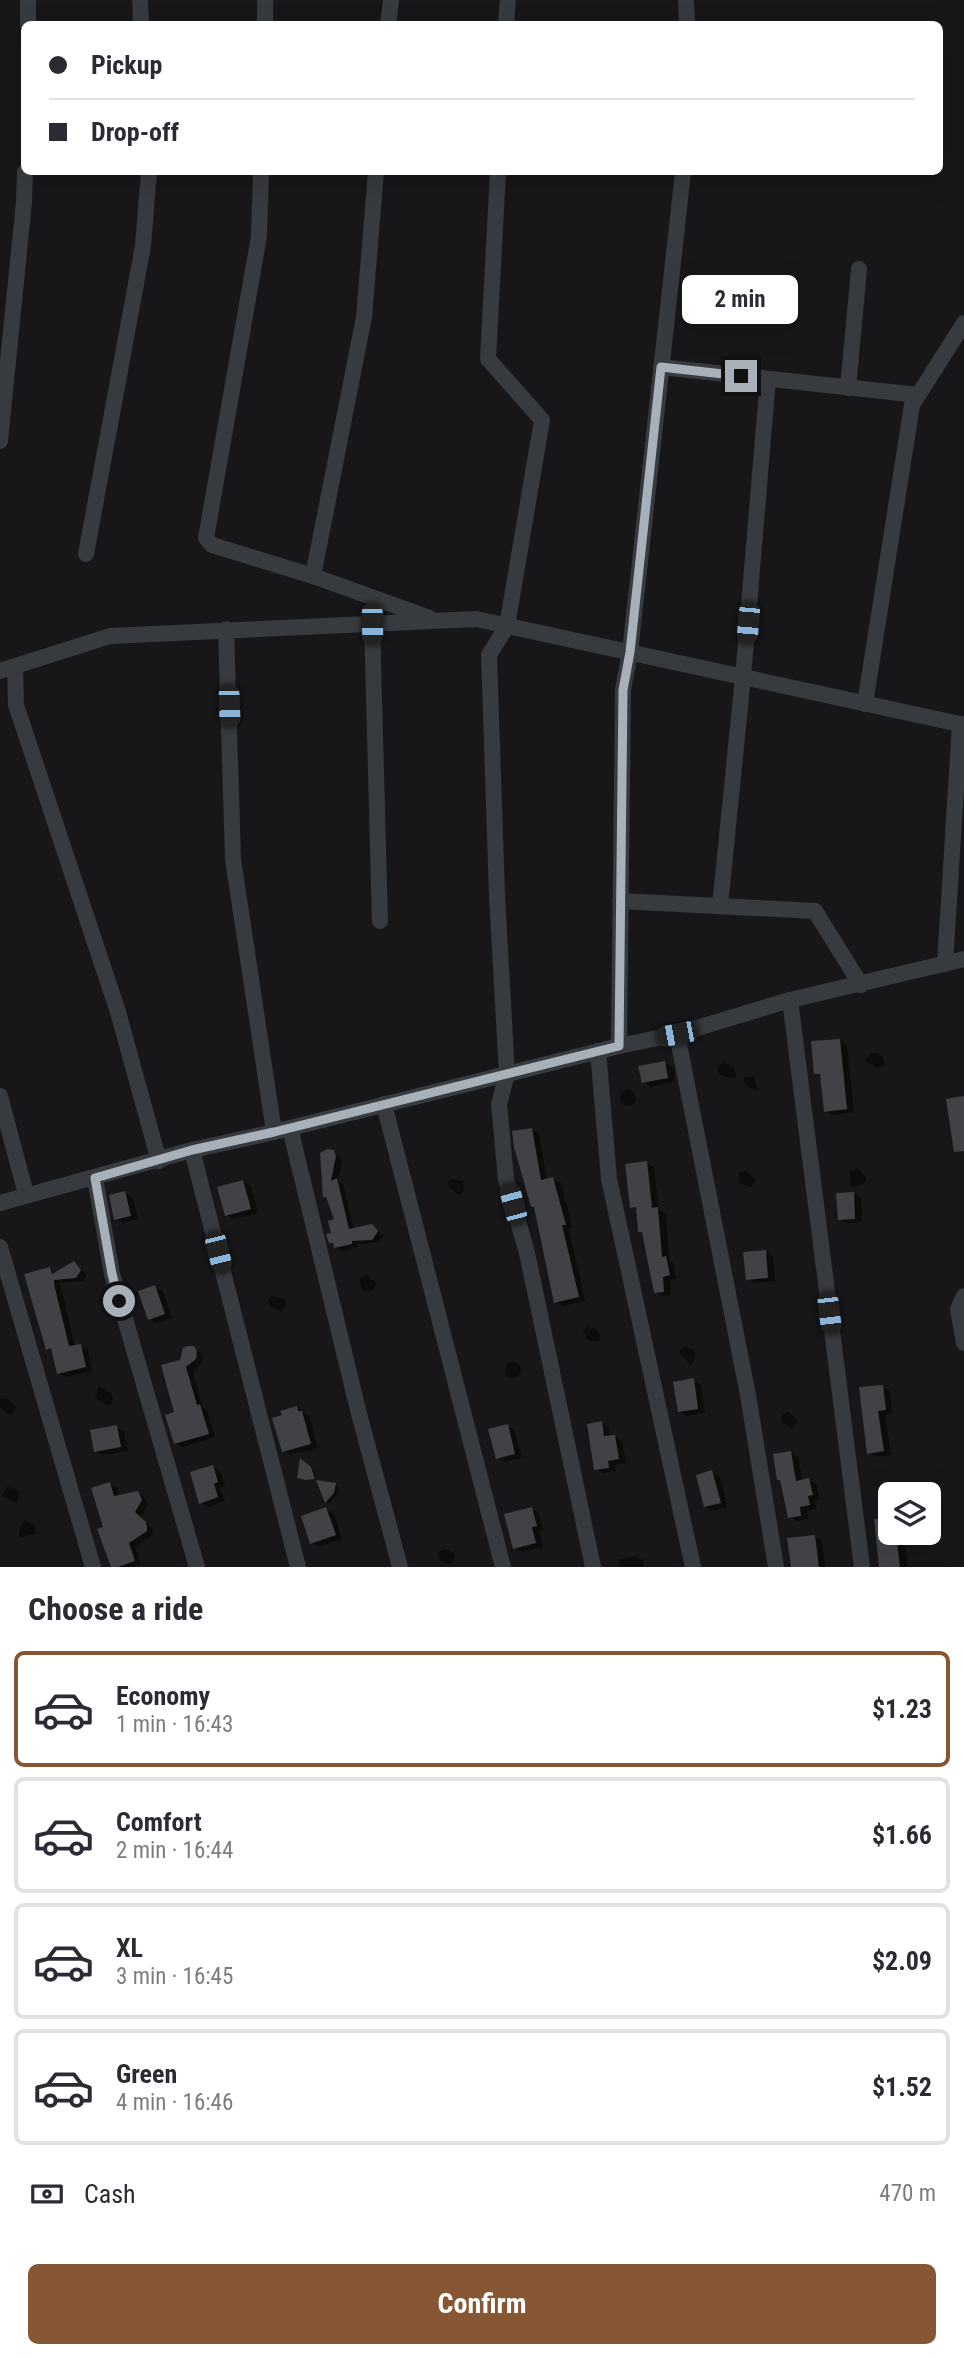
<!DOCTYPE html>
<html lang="en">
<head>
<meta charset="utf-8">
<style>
	body { margin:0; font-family:"Roboto Condensed",sans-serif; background:#f2f2f3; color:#2b2b33; height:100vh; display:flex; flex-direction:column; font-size:26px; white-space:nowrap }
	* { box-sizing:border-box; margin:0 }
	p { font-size:23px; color:#7c7c81 }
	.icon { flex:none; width:38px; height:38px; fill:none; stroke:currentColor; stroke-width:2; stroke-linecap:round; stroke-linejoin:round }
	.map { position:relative; height:1567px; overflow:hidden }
	.sheet { display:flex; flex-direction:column; background:#fff; flex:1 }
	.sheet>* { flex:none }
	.top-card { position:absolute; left:21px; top:21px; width:922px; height:154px; border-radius:10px; box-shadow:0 7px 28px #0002; display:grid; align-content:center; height:154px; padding:0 28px; background:#fff }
	.buttons { position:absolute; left:878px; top:1482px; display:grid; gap:14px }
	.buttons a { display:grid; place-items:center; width:63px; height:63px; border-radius:10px; background:#fff; box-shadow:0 7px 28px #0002; font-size:35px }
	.end { position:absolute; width:32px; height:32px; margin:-16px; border:9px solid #a8b1b9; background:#111; box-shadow:0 0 0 4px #111 }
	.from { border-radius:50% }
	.bubble { position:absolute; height:49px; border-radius:10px; background:#fff; box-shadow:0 7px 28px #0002; font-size:23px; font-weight:700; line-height:49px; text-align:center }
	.car { position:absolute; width:21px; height:42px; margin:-21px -10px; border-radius:9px; box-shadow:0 0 5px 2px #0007; background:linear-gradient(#222 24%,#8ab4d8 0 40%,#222 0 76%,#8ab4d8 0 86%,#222 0) }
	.top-card b { display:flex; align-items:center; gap:24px; height:66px; font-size:26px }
	.top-card b+b { border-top:2px solid #e1e1e2 }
	.top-card i { width:18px; height:18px; background:#2b2b33 }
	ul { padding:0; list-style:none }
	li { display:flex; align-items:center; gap:21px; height:116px; margin:0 14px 10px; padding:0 14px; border:4px solid #e1e1e2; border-radius:10px }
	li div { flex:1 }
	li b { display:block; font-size:26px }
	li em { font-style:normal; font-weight:700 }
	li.current { border-color:#875632 }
	li>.icon { width:63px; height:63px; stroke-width:1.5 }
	h2 { padding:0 28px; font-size:32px; line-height:84px }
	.pay { display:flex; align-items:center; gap:18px; height:77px; padding:0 28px; font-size:26px }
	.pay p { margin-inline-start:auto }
	.button { display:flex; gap:14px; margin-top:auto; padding:14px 28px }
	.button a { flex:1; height:80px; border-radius:10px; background:#875632; color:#fff; font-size:28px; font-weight:700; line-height:80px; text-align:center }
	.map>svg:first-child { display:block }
	.shadow { fill:#0007 }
	.building { fill:#414246 }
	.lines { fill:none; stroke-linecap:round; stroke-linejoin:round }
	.minor { stroke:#373a3e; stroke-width:16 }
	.route { stroke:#a8b1b9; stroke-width:9 }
</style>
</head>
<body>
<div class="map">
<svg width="964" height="1567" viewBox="0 0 964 1567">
	<rect width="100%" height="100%" fill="#171719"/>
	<g class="shadow">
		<path d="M 840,1040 L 847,1045 L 854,1112 L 833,1115 L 826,1111 L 822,1077 L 816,1073 Z"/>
		<path d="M 872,1053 L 877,1053 L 884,1058 L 884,1066 L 877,1068 L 864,1060 Z"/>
		<path d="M 665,1063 L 673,1067 L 675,1081 L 651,1087 L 643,1082 Z"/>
		<path d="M 725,1063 L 733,1067 L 737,1077 L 728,1078 L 719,1074 L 717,1066 Z"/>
		<path d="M 754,1076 L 758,1090 L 755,1091 L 746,1085 L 743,1078 Z"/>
		<circle cx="628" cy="1098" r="8"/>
		<path d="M 532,1129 L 539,1134 L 547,1180 L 553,1179 L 561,1183 L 573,1228 L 569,1229 L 585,1301 L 563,1306 L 556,1302 Z"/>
		<path d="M 333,1152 L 340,1156 L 342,1161 L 338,1180 L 343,1184 L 354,1230 L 371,1226 L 383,1236 L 379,1242 L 357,1244 L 358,1247 L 342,1251 L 330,1242 L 336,1221 L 328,1198 Z"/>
		<path d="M 646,1163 L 654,1167 L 659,1210 L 666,1214 L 669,1260 L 673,1262 L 676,1279 L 670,1280 L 671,1295 L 663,1296 L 655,1292 L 644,1234 L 639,1231 L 638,1211 L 632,1207 Z"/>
		<path d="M 858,1168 L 867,1179 L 864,1183 L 854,1188 L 851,1186 L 850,1172 Z"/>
		<path d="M 746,1171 L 756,1180 L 751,1187 L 738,1183 L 739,1173 Z"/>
		<path d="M 453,1179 L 463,1182 L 464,1192 L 458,1194 L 448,1187 L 449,1180 Z"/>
		<path d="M 243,1182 L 251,1186 L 258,1213 L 234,1219 L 226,1215 Z"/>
		<path d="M 125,1193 L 133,1198 L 138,1219 L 123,1223 L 116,1219 Z"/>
		<path d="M 853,1194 L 861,1198 L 862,1222 L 847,1223 L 839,1219 Z"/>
		<path d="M 765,1252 L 773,1256 L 775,1281 L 755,1283 L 748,1279 Z"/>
		<path d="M 74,1263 L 87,1275 L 83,1281 L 60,1283 L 75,1347 L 80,1346 L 88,1350 L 92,1371 L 66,1377 L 58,1373 L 54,1352 L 47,1349 L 50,1269 L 56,1273 Z"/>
		<path d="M 367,1275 L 377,1284 L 373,1290 L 365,1292 L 362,1290 L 359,1279 Z"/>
		<path d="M 155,1287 L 163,1291 L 172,1318 L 157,1323 L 149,1319 Z"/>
		<path d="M 272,1296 L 284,1299 L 286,1305 L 281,1311 L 270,1306 L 268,1299 Z"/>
		<path d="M 588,1327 L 596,1329 L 600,1336 L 600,1340 L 595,1342 L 587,1339 L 583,1330 Z"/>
		<path d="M 685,1346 L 695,1350 L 696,1355 L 691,1366 L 679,1351 Z"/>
		<path d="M 193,1348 L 201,1353 L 203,1361 L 193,1372 L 203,1408 L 207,1410 L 215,1437 L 183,1447 L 176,1443 L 181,1361 Z"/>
		<circle cx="513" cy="1370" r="8"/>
		<path d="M 693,1380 L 701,1385 L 705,1413 L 687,1416 L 679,1411 Z"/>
		<path d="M 99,1387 L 111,1393 L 113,1400 L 109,1406 L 95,1398 Z"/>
		<path d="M 883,1387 L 890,1391 L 892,1414 L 885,1415 L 891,1455 L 876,1457 L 868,1453 Z"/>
		<path d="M 7,1398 L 16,1407 L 11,1415 L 6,1413 L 0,1408 L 0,1400 Z"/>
		<path d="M 297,1408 L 310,1418 L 318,1448 L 291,1455 L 283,1451 Z"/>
		<path d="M 789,1412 L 798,1421 L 792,1429 L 781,1422 L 782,1414 Z"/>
		<path d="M 601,1423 L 609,1427 L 610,1437 L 615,1436 L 622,1441 L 626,1463 L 615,1465 L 616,1471 L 603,1473 L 595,1469 Z"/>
		<path d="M 508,1426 L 515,1431 L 522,1458 L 505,1462 L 497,1458 Z"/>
		<path d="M 116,1427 L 124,1431 L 128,1451 L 103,1455 L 95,1451 Z"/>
		<path d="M 791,1453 L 799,1457 L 802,1481 L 809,1480 L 816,1484 L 820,1499 L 815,1500 L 817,1509 L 807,1511 L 808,1519 L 798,1521 L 790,1517 L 782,1481 L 779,1479 Z"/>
		<path d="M 302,1461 L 314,1470 L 317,1480 L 302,1479 Z"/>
		<path d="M 213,1467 L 220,1471 L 225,1486 L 220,1488 L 225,1501 L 208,1507 L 201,1502 Z"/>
		<path d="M 712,1472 L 720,1477 L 727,1507 L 713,1511 L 705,1506 Z"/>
		<path d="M 319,1482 L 339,1487 L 337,1495 L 329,1504 L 326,1502 Z"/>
		<path d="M 110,1484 L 117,1488 L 119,1497 L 137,1493 L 144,1497 L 148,1505 L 141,1517 L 153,1529 L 153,1535 L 135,1547 L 141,1564 L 134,1567 L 112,1567 L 105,1528 Z"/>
		<path d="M 7,1487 L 12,1487 L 20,1493 L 17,1503 L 2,1496 Z"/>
		<path d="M 326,1509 L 334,1514 L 342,1539 L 319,1547 L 311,1543 Z"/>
		<path d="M 532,1509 L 539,1514 L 543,1530 L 539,1531 L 543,1547 L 522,1552 L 514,1548 Z"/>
		<path d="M 24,1520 L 35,1526 L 36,1534 L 22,1537 L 19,1536 L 20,1527 Z"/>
		<path d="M 891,1533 L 903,1533 L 908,1567 L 882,1567 Z"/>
		<path d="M 815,1536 L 822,1541 L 825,1567 L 794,1567 Z"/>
		<path d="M 446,1549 L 454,1553 L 455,1557 L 450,1565 L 439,1560 L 438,1552 Z"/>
		<path d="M 635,1556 L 643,1560 L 644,1567 L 620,1567 L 618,1560 Z"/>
	</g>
	<g class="building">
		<path d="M 840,1039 L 847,1109 L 824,1112 L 820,1074 L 814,1074 L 811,1041 Z"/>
		<path d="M 665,1061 L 668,1078 L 642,1083 L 638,1066 Z"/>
		<path d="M 964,1096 L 964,1151 L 954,1152 L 946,1099 Z"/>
		<path d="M 532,1128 L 541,1180 L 553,1177 L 566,1225 L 562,1225 L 579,1297 L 554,1303 L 534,1207 L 531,1207 L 514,1147 L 512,1131 Z"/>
		<path d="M 327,1149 L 334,1150 L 336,1156 L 331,1181 L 337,1178 L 349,1229 L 372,1224 L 378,1231 L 372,1240 L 352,1241 L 352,1244 L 334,1248 L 333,1243 L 329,1243 L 326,1234 L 331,1233 L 328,1221 L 334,1219 L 326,1197 L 323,1197 L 320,1153 Z"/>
		<path d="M 647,1161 L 652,1208 L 658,1207 L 662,1257 L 666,1256 L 670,1275 L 663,1277 L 664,1292 L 654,1293 L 642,1232 L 638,1232 L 636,1207 L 630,1208 L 625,1164 Z"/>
		<path d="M 243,1180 L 251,1209 L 225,1216 L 217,1187 Z"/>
		<path d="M 125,1191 L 131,1216 L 114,1220 L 109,1195 Z"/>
		<path d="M 854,1192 L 855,1219 L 838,1220 L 836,1193 Z"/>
		<path d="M 766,1250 L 768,1278 L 746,1280 L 743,1252 Z"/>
		<path d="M 74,1261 L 81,1270 L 78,1275 L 76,1278 L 54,1280 L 54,1284 L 69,1346 L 81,1344 L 86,1367 L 57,1374 L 51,1348 L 46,1350 L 24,1274 L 50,1267 L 52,1274 Z"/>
		<path d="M 155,1285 L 165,1314 L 148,1320 L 138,1291 Z"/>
		<path d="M 188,1346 L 194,1346 L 197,1351 L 196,1359 L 186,1367 L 197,1405 L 200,1404 L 209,1434 L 174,1444 L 165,1415 L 174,1412 L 161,1365 L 180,1360 L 183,1348 Z"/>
		<path d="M 694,1378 L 698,1409 L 678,1412 L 673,1382 Z"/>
		<path d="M 883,1385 L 886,1410 L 878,1411 L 884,1451 L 867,1454 L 859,1387 Z"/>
		<path d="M 297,1406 L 298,1411 L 302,1411 L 311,1444 L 282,1452 L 272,1418 L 282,1415 L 280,1411 Z"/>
		<path d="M 602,1421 L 604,1436 L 615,1435 L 619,1459 L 608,1461 L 609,1468 L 594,1470 L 587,1424 Z"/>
		<path d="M 508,1424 L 515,1454 L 496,1459 L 488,1429 Z"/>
		<path d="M 117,1425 L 121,1447 L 94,1452 L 90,1430 Z"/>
		<path d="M 791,1451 L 796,1481 L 809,1478 L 813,1495 L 808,1496 L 810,1505 L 800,1507 L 801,1516 L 788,1518 L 780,1480 L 777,1480 L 773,1454 Z"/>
		<path d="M 300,1458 L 311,1467 L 315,1479 L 305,1480 L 297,1478 Z"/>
		<path d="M 213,1465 L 218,1482 L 214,1484 L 218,1497 L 199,1504 L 190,1472 Z"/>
		<path d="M 712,1470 L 721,1503 L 704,1507 L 696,1475 Z"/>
		<path d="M 316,1480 L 336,1483 L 334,1493 L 325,1503 Z"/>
		<path d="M 110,1482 L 114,1496 L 138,1491 L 142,1500 L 135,1512 L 146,1522 L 147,1527 L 147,1531 L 129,1543 L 135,1561 L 118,1567 L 111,1567 L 97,1529 L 103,1527 L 91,1488 Z"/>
		<path d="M 326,1507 L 336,1535 L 310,1544 L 301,1516 Z"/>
		<path d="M 532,1507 L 537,1526 L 532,1527 L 536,1543 L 513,1549 L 504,1514 Z"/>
		<path d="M 891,1517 L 891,1533 L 896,1533 L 900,1567 L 879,1567 L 874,1519 Z"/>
		<path d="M 815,1535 L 819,1567 L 791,1567 L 787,1538 Z"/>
	</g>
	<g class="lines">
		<g class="minor">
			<path d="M 140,0 L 141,24"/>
			<path d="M 686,0 L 687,24"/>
			<path d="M 28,24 L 28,0"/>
			<path d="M 265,24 L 265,0"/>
			<path d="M 388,24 L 391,0"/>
			<path d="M 506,24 L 508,0"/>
			<path d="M 261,172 L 259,236 L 206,538 L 212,545 L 313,576 L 430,618"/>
			<path d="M 498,172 L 488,359 L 542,420 L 507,626 L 489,655 L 497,896 L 507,1074 L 499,1104 L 506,1179 L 527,1253 L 593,1567"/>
			<path d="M 661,367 L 918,395"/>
			<path d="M 848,388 L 859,269"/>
			<path d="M 0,441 L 24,202 L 25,172"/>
			<path d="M 86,554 L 143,246 L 149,172"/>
			<path d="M 313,576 L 364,317 L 376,172"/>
			<path d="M 372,624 L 380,921"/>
			<path d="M 226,629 L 233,859 L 274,1132"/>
			<path d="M 15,666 L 16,705 L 118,1012 L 159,1161"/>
			<path d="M 0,671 L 110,636 L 476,619 L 964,725"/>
			<path d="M 865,704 L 912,405 L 964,323"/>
			<path d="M 620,901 L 815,911 L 861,985"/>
			<path d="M 720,906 L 743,677 L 768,379"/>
			<path d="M 945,964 L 960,724"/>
			<path d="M 790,1000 L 862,1567"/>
			<path d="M 677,1034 L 748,1395 L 776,1567"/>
			<path d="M 619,1046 L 623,690 L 630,652 L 683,172"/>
			<path d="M 598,1051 L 609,1179 L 693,1567"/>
			<path d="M 0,1096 L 26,1194"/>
			<path d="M 384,1104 L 503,1567"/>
			<path d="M 290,1128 L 358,1410 L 400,1567"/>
			<path d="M 192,1150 L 298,1567"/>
			<path d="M 95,1178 L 112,1274 L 197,1567"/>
			<path d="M 0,1203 L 192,1150 L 274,1132 L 619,1046 L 677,1034 L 790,1000 L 964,959"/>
			<path d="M 0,1247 L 93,1567"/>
			<path d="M 964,1296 L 958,1309 L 964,1343"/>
		</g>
	</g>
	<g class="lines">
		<path class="route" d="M 119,1301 L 112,1274 L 95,1178 L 192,1150 L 274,1132 L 619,1046 L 623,690 L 630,652 L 661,367 L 741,376"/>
	</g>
</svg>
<div class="buttons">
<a><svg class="icon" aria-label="layers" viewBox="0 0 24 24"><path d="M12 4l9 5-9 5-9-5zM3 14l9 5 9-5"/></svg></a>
</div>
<i class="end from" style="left:119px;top:1301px"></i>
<i class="end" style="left:741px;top:376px"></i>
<div class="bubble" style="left:682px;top:275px;width:116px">2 min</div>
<i class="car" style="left:748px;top:623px;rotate:185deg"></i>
<i class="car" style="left:372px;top:624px;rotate:179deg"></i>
<i class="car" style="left:229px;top:706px;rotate:178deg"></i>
<i class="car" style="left:677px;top:1034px;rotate:259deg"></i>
<i class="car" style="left:513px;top:1204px;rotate:345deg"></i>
<i class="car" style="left:218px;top:1252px;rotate:166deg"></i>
<i class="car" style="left:829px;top:1313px;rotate:173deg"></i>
<div class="top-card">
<b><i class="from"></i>Pickup</b>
<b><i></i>Drop-off</b>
</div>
</div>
<section class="sheet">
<h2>Choose a ride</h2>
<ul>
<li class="current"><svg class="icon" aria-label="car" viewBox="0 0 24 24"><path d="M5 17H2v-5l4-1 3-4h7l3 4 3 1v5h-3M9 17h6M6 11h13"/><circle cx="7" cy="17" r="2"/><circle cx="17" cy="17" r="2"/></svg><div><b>Economy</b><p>1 min · 16:43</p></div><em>$1.23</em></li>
<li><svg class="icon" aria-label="car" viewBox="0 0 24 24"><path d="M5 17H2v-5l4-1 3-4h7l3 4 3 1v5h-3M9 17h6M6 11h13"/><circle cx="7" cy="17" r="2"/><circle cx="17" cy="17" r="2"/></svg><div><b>Comfort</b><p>2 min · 16:44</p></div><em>$1.66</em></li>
<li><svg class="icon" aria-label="car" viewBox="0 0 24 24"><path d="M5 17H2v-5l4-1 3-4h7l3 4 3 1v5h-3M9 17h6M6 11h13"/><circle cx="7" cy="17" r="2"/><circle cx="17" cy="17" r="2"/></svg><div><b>XL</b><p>3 min · 16:45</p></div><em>$2.09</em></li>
<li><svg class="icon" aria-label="car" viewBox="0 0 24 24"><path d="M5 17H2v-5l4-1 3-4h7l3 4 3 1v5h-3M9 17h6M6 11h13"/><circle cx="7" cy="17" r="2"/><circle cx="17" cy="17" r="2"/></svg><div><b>Green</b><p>4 min · 16:46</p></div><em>$1.52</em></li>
</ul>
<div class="pay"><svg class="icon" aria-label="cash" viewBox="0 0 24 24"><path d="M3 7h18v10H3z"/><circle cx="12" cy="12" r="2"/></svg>Cash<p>470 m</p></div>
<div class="button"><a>Confirm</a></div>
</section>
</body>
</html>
